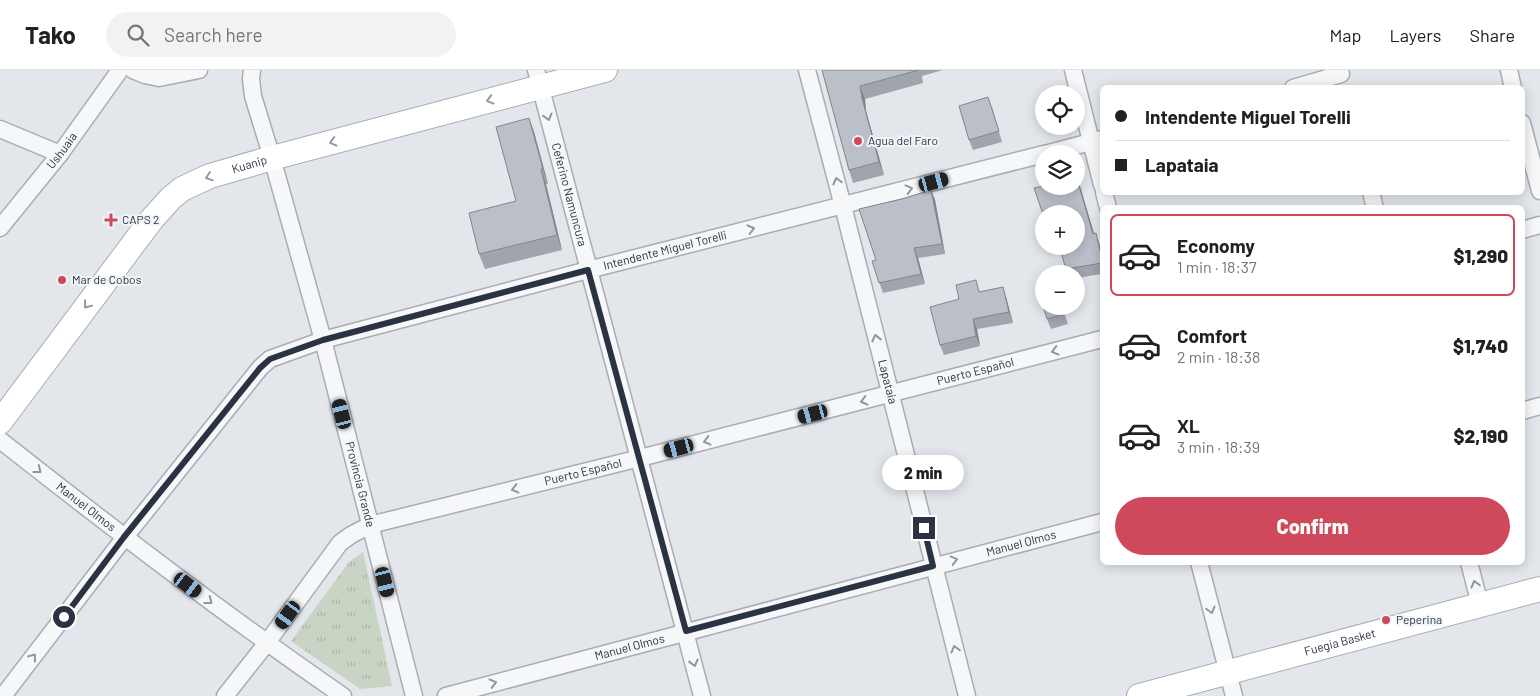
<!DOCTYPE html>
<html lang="en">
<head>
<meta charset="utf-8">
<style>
	body { margin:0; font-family:Barlow,sans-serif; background:#f2f2f2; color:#202124; height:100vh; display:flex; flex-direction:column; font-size:19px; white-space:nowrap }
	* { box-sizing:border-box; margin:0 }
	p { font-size:16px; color:#757577 }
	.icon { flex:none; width:28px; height:28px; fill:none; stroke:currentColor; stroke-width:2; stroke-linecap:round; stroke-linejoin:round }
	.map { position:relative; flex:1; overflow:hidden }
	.sheet { position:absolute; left:1100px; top:135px; width:425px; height:360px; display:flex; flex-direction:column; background:#fff; border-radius:8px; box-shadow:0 2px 12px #0003 }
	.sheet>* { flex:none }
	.banner { position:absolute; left:1100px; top:15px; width:425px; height:110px; border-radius:8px; box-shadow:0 2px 12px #0003; display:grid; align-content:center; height:110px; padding:0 15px; background:#fff }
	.fabs { position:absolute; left:1035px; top:15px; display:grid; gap:10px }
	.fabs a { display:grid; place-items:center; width:50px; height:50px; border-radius:50%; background:#fff; box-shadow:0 2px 12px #0003; font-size:25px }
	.end { position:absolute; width:22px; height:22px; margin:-11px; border:6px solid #2a3343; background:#fff; box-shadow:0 0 0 2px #fff }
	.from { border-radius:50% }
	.bubble { position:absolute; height:35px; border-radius:18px; background:#fff; box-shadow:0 2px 12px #0003; font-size:16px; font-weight:800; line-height:35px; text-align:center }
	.car { position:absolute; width:15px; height:30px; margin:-15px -8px; border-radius:6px; box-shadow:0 0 4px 1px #0007; background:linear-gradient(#222 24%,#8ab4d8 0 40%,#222 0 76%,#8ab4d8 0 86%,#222 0) }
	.banner b { display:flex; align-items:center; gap:18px; height:48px; font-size:19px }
	.banner b+b { border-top:1px solid #e0e0e0 }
	.banner i { width:12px; height:12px; background:#202124 }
	ul { padding:9px 0 0; list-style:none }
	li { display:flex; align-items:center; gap:15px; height:82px; margin:0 10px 8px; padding:0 5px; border:2px solid transparent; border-radius:8px }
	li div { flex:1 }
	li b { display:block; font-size:19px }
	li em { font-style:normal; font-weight:800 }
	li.selected { border-color:#ce495c }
	li>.icon { width:45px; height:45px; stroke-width:1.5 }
	.primary-button { display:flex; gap:10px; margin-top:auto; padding:10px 15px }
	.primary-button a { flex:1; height:58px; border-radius:30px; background:#ce495c; color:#fff; font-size:20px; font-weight:800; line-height:58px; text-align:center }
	header { display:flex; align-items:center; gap:30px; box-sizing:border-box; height:70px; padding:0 25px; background:#fff; border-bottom:1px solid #e0e0e0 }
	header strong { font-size:24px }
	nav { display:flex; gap:28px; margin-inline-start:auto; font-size:18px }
	.search { width:350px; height:45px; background:#f2f2f2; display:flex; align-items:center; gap:12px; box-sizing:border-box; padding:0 18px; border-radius:28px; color:#757577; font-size:19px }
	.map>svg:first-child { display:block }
	.park { fill:url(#park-tufts) }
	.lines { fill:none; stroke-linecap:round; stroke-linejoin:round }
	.street-casing { stroke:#a8adb5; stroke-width:19 }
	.secondary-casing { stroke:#a8adb5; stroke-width:26 }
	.street { stroke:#f5f7f9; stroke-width:16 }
	.secondary { stroke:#fff; stroke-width:24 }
	.wall { fill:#a0a4ac }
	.shaded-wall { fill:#82868c }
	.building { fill:#babfc8; stroke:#82868c }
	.oneway { stroke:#9499a1 }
	.oneway2 { stroke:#90959e }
	.route { stroke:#2a3343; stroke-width:6 }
	.poi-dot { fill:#ce495c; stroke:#f2f5f8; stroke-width:2 }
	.labels { text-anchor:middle; stroke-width:4; stroke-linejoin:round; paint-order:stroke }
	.poi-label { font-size:12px; fill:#2a3343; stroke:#f2f5f8; text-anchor:start }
	.street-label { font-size:12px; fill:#2a3343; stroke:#f2f5f8 }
</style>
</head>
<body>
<header>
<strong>Tako</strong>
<div class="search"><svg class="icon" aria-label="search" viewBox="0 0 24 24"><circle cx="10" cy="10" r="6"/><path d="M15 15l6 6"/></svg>Search here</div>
<nav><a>Map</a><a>Layers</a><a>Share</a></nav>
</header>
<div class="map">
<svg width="1540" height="626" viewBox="0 0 1540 626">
	<defs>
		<pattern id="park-tufts" width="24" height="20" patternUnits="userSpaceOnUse" patternTransform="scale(1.25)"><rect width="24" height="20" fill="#c8d5c4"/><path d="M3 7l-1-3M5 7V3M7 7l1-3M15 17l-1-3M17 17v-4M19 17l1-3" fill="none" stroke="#acb7aa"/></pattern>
	</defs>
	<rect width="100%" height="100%" fill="#e3e6eb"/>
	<path class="park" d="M 363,482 L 392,616 L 360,619 L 291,571 L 349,492 Z"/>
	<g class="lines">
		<defs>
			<g id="street">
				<path d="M 133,0 L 145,5 L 159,8 L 199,0"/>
				<path id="s1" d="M 252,0 L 251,9 L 253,26 L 272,88 L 323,270 L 414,626"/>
				<path id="s2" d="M 536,0 L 702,626"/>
				<path id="s3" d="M 807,0 L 843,136 L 967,626"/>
				<path d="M 1073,0 L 1102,115"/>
				<path d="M 1509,0 L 1513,18"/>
				<path d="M 1293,18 L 1341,4"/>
				<path d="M 1522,53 L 1540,121"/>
				<path d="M 0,59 L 60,84"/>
				<path d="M 1045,84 L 1102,69"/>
				<path d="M 1104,122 L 1108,138"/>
				<path d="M 1371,122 L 1375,138"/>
				<path id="s4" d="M 0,158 L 60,84 L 120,0"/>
				<path d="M 1522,160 L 1540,155"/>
				<path d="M 1522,341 L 1540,336"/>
				<path id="s5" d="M 0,370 C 112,458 225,545 343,626"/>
				<path d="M 1199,492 L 1234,626"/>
				<path d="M 1469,492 L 1480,535"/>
				<path id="s6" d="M 3,626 L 125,467 L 260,298 L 270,289 L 323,270 L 588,200 L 1044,84"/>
				<path id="s7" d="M 225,626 L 266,574 L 340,473 L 351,465 L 370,455 L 640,388 L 1102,269"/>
				<path id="s8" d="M 446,626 L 1102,452"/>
			</g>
			<g id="secondary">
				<path id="s9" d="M 0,352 L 152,149 L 171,128 L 182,119 L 210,106 L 272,88 L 605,0"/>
				<path id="s10" d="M 1139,626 L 1540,519"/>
			</g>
		</defs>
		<use href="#street" class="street-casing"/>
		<use href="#secondary" class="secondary-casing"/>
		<use href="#street" class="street"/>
		<use href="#secondary" class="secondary"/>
	</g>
	<g class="wall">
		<path d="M 822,0 L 943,0 L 922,6 L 923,13 L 865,29 L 866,41 L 884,105 L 853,113 L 849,100 Z"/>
		<path d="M 992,37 L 1002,72 L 973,80 L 969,70 Z"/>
		<path d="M 529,48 L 534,62 L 548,114 L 546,114 L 562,180 L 485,199 L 479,184 L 516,131 Z"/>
		<path d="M 1077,109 L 1094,163 L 1099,173 L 1102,185 L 1102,204 L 1076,208 L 1076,204 L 1068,204 L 1059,176 Z"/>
		<path d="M 931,120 L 935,130 L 945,184 L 918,188 L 925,214 L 883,223 L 872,191 L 876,190 L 902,129 Z"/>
		<path d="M 980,222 L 1006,227 L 1013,253 L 977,259 L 980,276 L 944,285 L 940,275 L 959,229 Z"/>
		<path d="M 1062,236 L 1068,254 L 1051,259 L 1047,249 Z"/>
	</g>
	<g class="shaded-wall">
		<path d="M 860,16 L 865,29 L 866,41 L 884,105 L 879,92 L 862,28 Z"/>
		<path d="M 529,48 L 534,62 L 548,114 L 543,99 Z"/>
		<path d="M 541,99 L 546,114 L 562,180 L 557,165 Z"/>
		<path d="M 1077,109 L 1081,119 L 1097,174 L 1093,164 Z"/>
		<path d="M 931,120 L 935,130 L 945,184 L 942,174 Z"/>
		<path d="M 1096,163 L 1099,173 L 1102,185 L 1102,189 Z"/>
		<path d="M 914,178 L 918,188 L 925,214 L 921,204 Z"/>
		<path d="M 1003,217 L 1006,227 L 1013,253 L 1009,242 Z"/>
		<path d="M 973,249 L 977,259 L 980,276 L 976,266 Z"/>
	</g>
	<g class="building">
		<path d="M 822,0 L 919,0 L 860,16 L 862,28 L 879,92 L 849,100 Z"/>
		<path d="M 988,27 L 999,61 L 969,70 L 959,36 Z"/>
		<path d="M 529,48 L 543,99 L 541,99 L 557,165 L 479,184 L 469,143 L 516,131 L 496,57 Z"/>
		<path d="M 1076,109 L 1077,109 L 1093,164 L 1096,163 L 1102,189 L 1102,193 L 1066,199 L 1059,176 L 1076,176 L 1076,144 L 1044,144 L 1044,147 L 1034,118 L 1044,116 L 1076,116 Z"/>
		<path d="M 931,120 L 942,174 L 914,178 L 921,204 L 879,213 L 872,191 L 876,190 L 859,139 L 902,129 Z"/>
		<path d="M 976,210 L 979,222 L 1003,217 L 1009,242 L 973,249 L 976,266 L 940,275 L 930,237 L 959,229 L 956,215 Z"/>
		<path d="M 1044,224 L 1044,236 L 1062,236 L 1064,244 L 1047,249 L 1040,225 Z"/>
	</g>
	<defs><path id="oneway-chevron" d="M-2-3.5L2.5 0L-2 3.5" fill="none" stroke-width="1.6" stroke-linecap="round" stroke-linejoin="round" transform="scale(1.25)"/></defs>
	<g class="oneway">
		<use href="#oneway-chevron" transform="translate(490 30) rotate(165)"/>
		<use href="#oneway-chevron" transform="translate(333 72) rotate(165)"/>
		<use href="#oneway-chevron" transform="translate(209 107) rotate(161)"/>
		<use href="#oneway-chevron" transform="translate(87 235) rotate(127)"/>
	</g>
	<g class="oneway2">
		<use href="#oneway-chevron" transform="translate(548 47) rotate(75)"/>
		<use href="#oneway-chevron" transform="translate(837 111) rotate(-105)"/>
		<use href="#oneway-chevron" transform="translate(909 119) rotate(-15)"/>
		<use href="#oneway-chevron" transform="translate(751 159) rotate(-14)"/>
		<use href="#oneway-chevron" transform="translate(876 268) rotate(-104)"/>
		<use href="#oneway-chevron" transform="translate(1055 281) rotate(165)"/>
		<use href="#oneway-chevron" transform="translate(864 331) rotate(166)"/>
		<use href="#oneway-chevron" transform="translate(707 371) rotate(166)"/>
		<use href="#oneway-chevron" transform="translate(38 400) rotate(38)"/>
		<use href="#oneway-chevron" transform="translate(515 419) rotate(166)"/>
		<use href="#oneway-chevron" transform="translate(954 490) rotate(-15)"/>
		<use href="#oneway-chevron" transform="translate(1475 514) rotate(-105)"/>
		<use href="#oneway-chevron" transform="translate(209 531) rotate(37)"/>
		<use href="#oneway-chevron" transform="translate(1211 540) rotate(75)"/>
		<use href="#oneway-chevron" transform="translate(955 579) rotate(-105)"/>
		<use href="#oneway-chevron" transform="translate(33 587) rotate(-53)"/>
		<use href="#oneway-chevron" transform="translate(694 593) rotate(76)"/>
		<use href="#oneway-chevron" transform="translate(493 613) rotate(-15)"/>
	</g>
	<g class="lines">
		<path class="route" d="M 64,547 L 124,467 L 260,298 L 270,289 L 323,270 L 588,200 L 686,561 L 933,496 L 924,458"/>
	</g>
	<g class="poi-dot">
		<circle cx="858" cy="71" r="5"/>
		<path d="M108.5 142.5h5v5h5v5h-5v5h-5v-5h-5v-5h5z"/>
		<circle cx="62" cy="210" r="5"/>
		<circle cx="1386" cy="550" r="5"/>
	</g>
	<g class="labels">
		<g class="poi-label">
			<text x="868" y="75">Agua del Faro</text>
			<text x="122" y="154">CAPS 2</text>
			<text x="72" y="214">Mar de Cobos</text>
			<text x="1396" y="554">Peperina</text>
		</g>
		<g class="street-label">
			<text dy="4" stroke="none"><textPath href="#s4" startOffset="99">Ushuaia</textPath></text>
			<text dy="4" stroke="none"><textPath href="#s9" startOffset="368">Kuanip</textPath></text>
			<text dy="4" stroke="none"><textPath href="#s2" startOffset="129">Ceferino Namuncura</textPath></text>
			<text dy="4" stroke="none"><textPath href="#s6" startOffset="840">Intendente Miguel Torelli</textPath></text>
			<text dy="4" stroke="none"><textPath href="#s7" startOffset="851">Puerto Español</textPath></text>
			<text dy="4" stroke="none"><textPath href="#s3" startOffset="322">Lapataia</textPath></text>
			<text dy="4" stroke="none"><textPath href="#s7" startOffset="446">Puerto Español</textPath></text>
			<text dy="4" stroke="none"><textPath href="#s1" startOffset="429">Provincia Grande</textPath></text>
			<text dy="4" stroke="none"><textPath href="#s5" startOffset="109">Manuel Olmos</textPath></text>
			<text dy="4" stroke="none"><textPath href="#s8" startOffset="595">Manuel Olmos</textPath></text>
			<text dy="4" stroke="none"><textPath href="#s10" startOffset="208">Fuegia Basket</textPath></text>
			<text dy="4" stroke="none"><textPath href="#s8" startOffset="190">Manuel Olmos</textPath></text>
		</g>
	</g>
</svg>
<div class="fabs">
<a><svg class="icon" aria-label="locate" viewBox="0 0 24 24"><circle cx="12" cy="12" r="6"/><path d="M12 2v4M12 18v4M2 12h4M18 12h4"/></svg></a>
<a><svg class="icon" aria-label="layers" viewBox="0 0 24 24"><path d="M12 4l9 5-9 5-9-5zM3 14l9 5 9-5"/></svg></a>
<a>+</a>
<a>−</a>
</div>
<i class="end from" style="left:64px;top:547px"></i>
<i class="end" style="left:924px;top:458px"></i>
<div class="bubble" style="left:882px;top:385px;width:82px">2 min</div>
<i class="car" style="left:934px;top:112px;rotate:75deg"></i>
<i class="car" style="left:342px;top:344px;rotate:346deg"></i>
<i class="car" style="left:813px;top:344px;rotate:255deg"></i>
<i class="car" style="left:679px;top:378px;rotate:255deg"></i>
<i class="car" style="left:385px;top:512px;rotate:166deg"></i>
<i class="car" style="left:188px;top:515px;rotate:127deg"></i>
<i class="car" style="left:288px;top:545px;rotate:216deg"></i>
<div class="banner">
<b><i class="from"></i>Intendente Miguel Torelli</b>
<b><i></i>Lapataia</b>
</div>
<section class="sheet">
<ul>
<li class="selected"><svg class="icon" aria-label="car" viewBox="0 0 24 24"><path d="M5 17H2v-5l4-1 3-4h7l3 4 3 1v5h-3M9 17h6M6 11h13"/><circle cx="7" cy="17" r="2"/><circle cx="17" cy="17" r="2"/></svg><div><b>Economy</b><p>1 min · 18:37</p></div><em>$1,290</em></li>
<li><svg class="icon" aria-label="car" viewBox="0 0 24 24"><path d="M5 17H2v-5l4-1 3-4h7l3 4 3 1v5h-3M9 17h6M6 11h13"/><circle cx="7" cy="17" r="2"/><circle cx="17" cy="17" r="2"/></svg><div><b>Comfort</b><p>2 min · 18:38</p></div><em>$1,740</em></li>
<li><svg class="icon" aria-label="car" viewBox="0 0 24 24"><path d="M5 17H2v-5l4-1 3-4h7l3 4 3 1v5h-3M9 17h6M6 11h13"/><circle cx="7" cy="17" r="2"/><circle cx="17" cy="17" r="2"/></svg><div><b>XL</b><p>3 min · 18:39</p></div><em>$2,190</em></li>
</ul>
<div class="primary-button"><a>Confirm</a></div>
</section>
</div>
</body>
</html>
